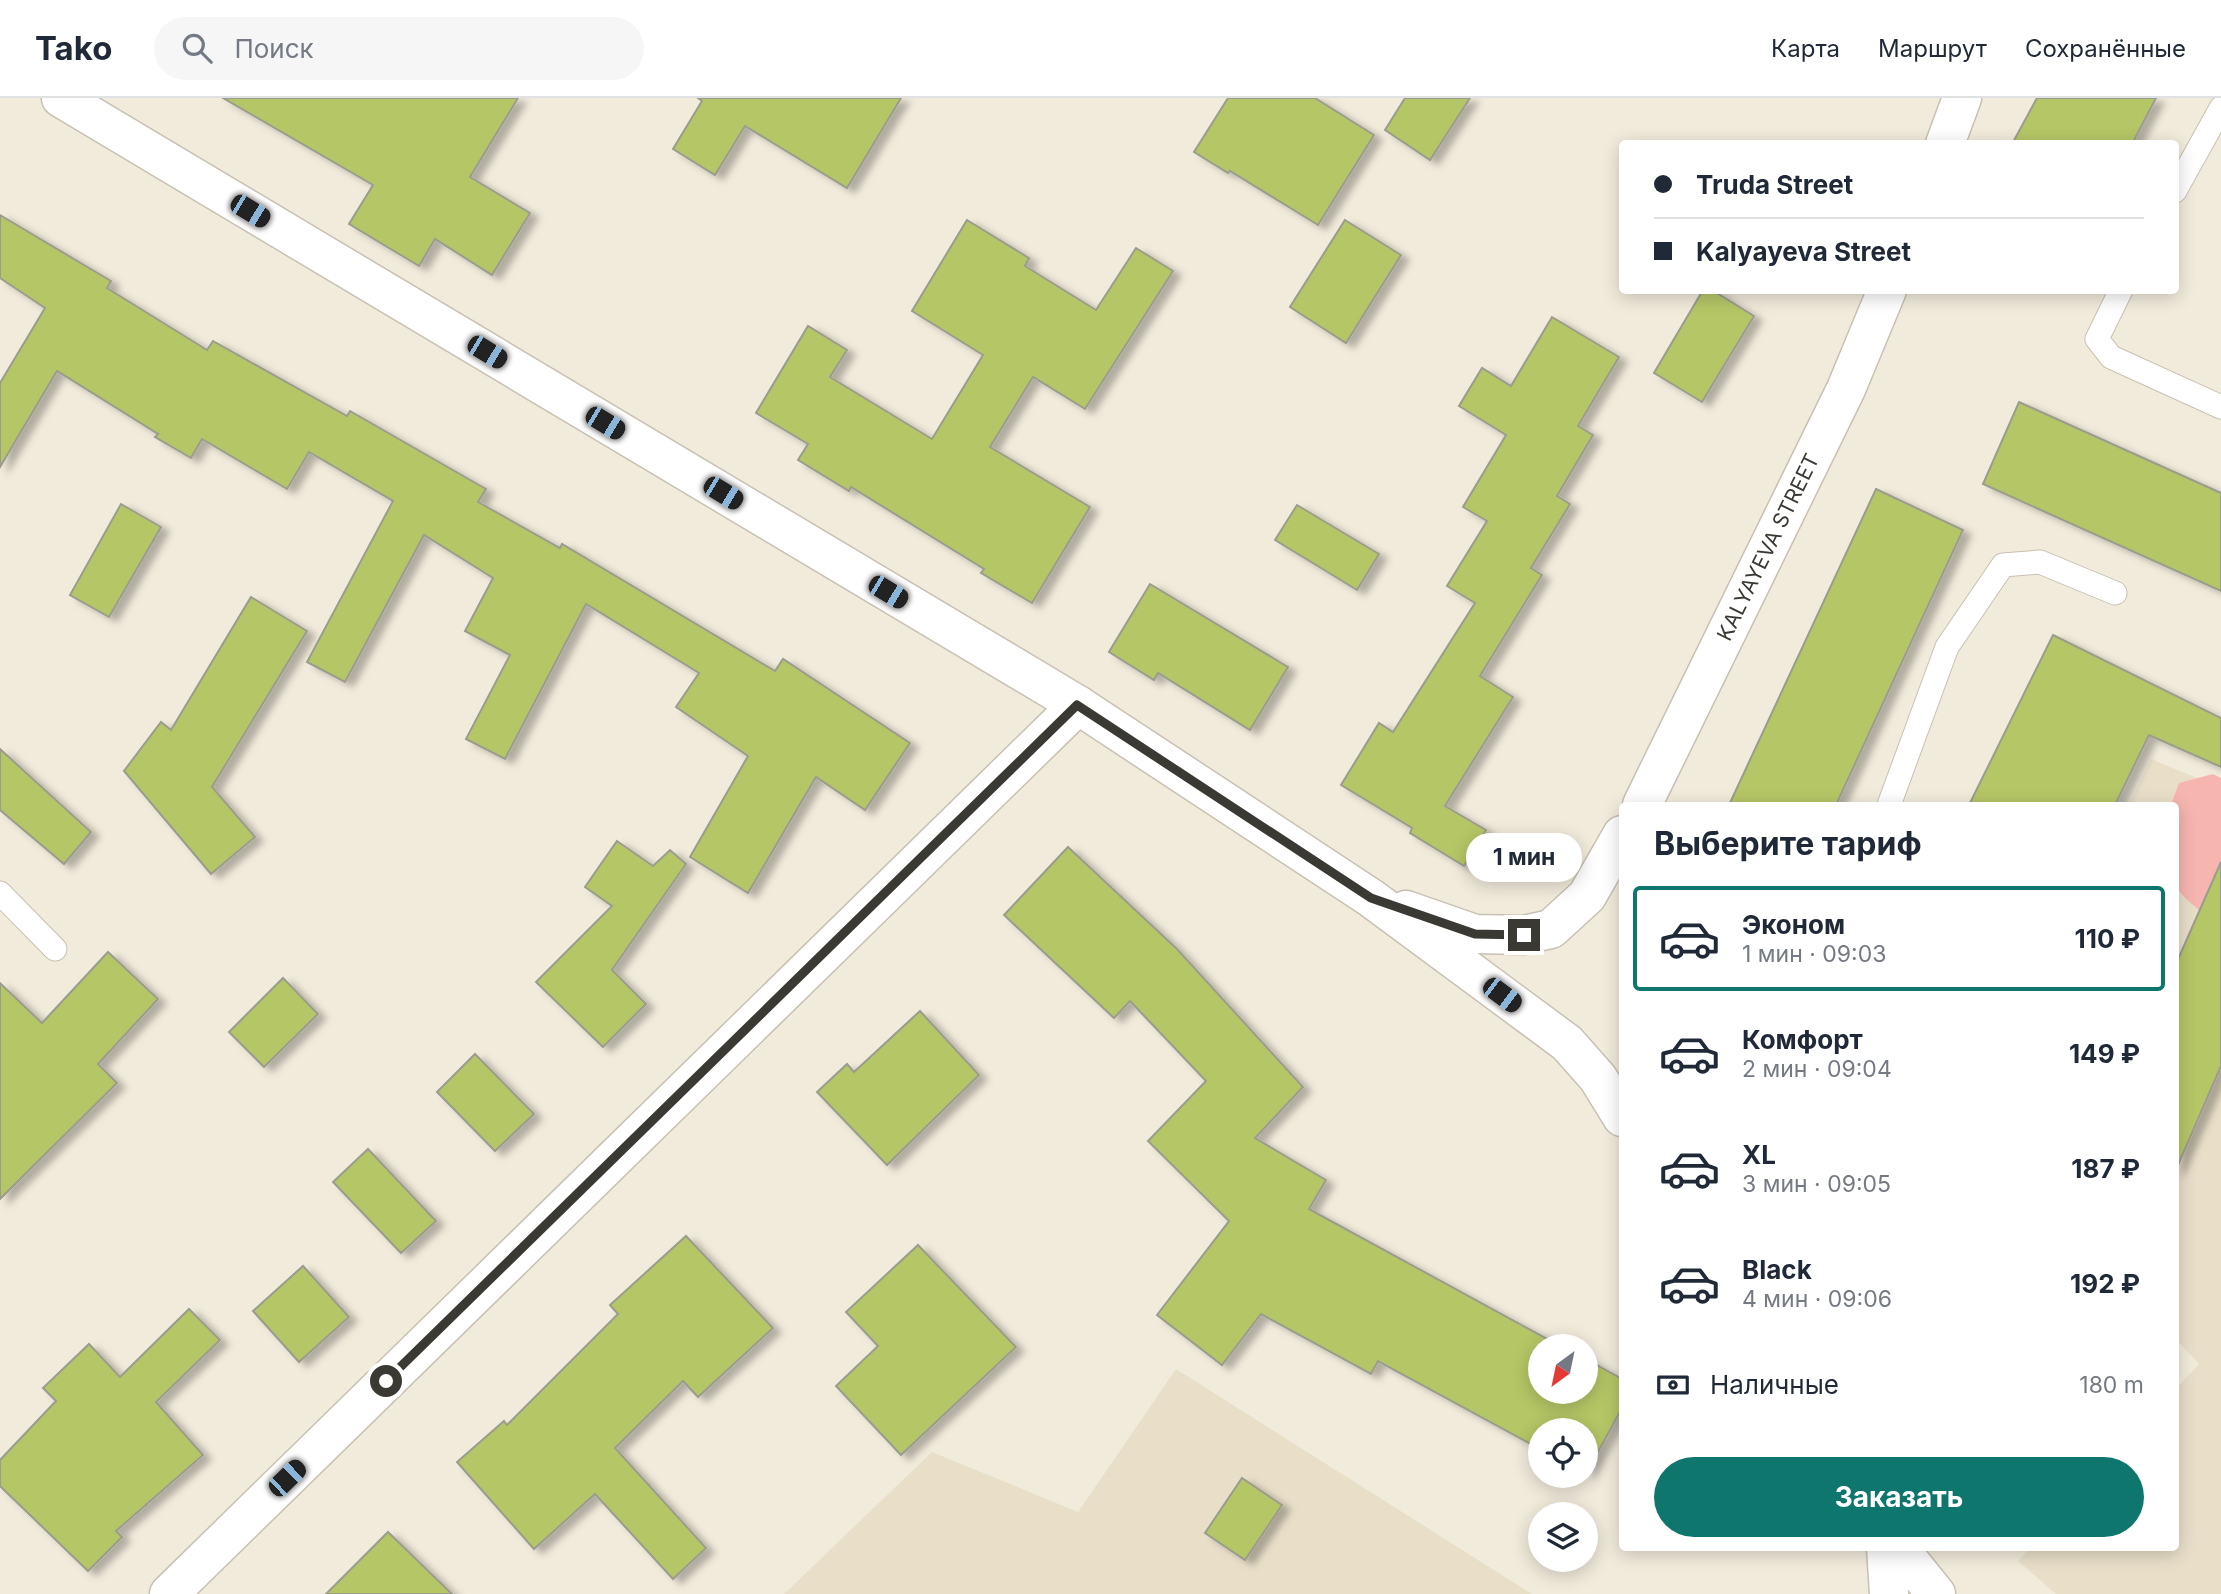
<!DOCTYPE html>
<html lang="ru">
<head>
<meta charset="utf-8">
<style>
	body { margin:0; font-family:Inter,sans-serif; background:#f6f6f7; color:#1f2937; height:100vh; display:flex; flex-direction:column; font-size:26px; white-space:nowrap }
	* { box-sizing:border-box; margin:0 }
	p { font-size:23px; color:#747a83 }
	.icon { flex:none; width:38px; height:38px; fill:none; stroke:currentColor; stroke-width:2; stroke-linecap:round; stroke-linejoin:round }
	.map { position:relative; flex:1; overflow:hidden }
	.panel { position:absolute; left:1619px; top:704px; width:560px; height:749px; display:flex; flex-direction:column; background:#fff; border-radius:7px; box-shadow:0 4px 18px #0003 }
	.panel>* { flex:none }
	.top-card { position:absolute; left:1619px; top:42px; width:560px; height:154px; border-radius:7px; box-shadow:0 4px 18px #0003; display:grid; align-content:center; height:154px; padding:0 35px; background:#fff }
	.needle { width:46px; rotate:213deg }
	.fabs { position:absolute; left:1528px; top:1236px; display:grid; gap:14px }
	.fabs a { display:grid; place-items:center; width:70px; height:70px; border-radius:50%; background:#fff; box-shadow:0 4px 18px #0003; font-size:35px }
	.end { position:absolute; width:32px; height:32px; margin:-16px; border:9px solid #3b3933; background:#fff; box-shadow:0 0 0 4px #fff }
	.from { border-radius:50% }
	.bubble { position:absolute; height:49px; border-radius:24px; background:#fff; box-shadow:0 4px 18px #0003; font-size:23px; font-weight:700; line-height:49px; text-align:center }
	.car { position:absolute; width:21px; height:42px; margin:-21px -10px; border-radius:9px; box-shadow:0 0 5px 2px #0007; background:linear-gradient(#222 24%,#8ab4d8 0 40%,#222 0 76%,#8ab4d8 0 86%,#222 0) }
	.top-card b { display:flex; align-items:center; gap:24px; height:66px; font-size:26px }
	.top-card b+b { border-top:2px solid #e0e1e3 }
	.top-card i { width:18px; height:18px; background:#1f2937 }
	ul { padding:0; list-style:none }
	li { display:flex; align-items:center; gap:21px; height:105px; margin:0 14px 10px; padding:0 21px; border:4px solid transparent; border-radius:7px }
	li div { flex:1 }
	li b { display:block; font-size:26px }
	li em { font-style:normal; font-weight:700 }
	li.active { border-color:#0f766e }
	li>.icon { width:63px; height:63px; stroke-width:1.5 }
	h2 { padding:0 35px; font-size:32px; line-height:84px }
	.pay { display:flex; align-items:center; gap:18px; height:77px; padding:0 35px; font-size:26px }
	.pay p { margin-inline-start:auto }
	.button { display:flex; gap:14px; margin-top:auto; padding:14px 35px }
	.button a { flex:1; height:80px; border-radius:42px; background:#0f766e; color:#fff; font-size:28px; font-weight:700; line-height:80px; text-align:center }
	header { display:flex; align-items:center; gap:42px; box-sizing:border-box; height:98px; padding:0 35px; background:#fff; border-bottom:2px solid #e0e1e3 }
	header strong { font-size:33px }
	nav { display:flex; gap:38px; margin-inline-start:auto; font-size:24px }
	.search { width:490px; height:63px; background:#f6f6f7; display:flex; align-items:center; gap:18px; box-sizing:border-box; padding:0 24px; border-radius:38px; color:#747a83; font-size:26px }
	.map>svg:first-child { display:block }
	.built { fill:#e9dfc9 }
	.green { fill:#f6b6af }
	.building { fill:#b5c666; stroke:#9a9d8e; stroke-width:2; filter:url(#shadow) }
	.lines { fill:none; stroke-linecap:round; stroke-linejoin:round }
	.lane-casing { stroke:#c8c1b3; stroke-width:25 }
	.street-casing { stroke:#c8c1b3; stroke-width:41 }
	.secondary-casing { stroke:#c8c1b3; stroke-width:41 }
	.lane { stroke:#fff; stroke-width:23 }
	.street { stroke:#fff; stroke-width:38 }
	.secondary { stroke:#fff; stroke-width:38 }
	.route { stroke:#3b3933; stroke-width:9 }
	.labels { text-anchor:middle; stroke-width:5; stroke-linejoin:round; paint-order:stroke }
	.street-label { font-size:21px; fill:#3b3933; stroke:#fff }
</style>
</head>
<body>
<header>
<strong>Tako</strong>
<div class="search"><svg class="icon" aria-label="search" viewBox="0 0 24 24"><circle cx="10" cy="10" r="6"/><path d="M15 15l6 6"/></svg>Поиск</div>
<nav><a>Карта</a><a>Маршрут</a><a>Сохранённые</a></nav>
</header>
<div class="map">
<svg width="2221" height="1496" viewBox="0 0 2221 1496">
	<defs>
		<filter id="shadow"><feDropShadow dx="8" dy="4.5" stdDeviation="3.5" flood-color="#0004"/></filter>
	</defs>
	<rect width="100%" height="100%" fill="#f1ebdb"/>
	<g class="built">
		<path d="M 2151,661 L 2221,690 L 2221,1496 L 2056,1496 L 2018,1463 L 2031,1449 L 2175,1449 L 2175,1292 L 2199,1266 L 2175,1240 L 2175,707 L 2129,707 Z"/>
		<path d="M 1176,1271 L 1532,1496 L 784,1496 L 932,1354 L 1078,1414 Z"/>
	</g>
	<path class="green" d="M 2213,676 L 2221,680 L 2221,831 L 2185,800 L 2175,788 L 2175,707 L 2171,707 L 2179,685 Z"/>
	<g class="building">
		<path d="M 223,0 L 518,0 L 470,79 L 530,115 L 492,177 L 435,141 L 419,168 L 349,126 L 373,87 Z"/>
		<path d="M 698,0 L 901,0 L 847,90 L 745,28 L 715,77 L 673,51 L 702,3 Z"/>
		<path d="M 1228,0 L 1315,0 L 1374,37 L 1318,127 L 1230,73 L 1228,75 L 1194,54 Z"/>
		<path d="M 1405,0 L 1470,0 L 1430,62 L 1385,32 Z"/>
		<path d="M 2037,0 L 2156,0 L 2132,46 L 2012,46 Z"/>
		<path d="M 0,117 L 111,183 L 107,190 L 207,252 L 213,243 L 347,318 L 350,313 L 486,391 L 478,404 L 560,450 L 562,446 L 775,573 L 783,561 L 910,645 L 865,712 L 816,679 L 748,795 L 690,759 L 748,658 L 676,609 L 699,575 L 586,506 L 505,661 L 466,641 L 510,557 L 465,533 L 493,480 L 424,437 L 345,584 L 307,564 L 393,403 L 309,354 L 287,391 L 202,341 L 191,360 L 155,339 L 158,336 L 57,273 L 0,369 L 0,285 L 45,210 L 0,180 Z"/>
		<path d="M 967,122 L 1029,160 L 1025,168 L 1096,212 L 1136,150 L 1173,173 L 1085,311 L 1033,279 L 990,349 L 1090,409 L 1032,505 L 981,475 L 984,471 L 851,389 L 849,393 L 798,362 L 808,346 L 756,315 L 808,228 L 847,252 L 830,279 L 932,341 L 983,257 L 912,213 Z"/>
		<path d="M 1345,122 L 1401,157 L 1346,245 L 1290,209 Z"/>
		<path d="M 1703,192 L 1712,192 L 1754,218 L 1702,304 L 1654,275 Z"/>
		<path d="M 1552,219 L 1619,259 L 1578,328 L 1593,337 L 1557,398 L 1570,406 L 1531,470 L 1542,477 L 1480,578 L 1513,599 L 1445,708 L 1486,732 L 1464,768 L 1410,735 L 1412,730 L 1341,687 L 1379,625 L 1393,634 L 1475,505 L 1447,488 L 1487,423 L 1463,409 L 1506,337 L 1459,308 L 1482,270 L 1511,288 Z"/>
		<path d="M 2019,304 L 2221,395 L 2221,493 L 1983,386 Z"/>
		<path d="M 1876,391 L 1963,432 L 1836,707 L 1729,707 Z"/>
		<path d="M 121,406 L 161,429 L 109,519 L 70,497 Z"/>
		<path d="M 1297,407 L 1379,456 L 1357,492 L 1275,442 Z"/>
		<path d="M 1150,486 L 1288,569 L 1250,632 L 1158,575 L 1154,582 L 1109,554 Z"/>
		<path d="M 251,499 L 307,533 L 212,689 L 255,739 L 211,776 L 124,673 L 161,624 L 171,632 Z"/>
		<path d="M 2053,537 L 2221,620 L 2221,669 L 2149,637 L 2115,707 L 1969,707 Z"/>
		<path d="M 0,651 L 91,734 L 64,766 L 0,712 Z"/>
		<path d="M 617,743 L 653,768 L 670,752 L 686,766 L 612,872 L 646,906 L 603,949 L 536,884 L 612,808 L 585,789 Z"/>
		<path d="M 1068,749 L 1177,851 L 1303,989 L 1255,1040 L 1326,1082 L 1309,1111 L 1560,1248 L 1540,1248 L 1540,1293 L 1586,1293 L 1586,1261 L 1622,1281 L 1622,1310 L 1586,1376 L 1586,1332 L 1540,1332 L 1540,1351 L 1378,1263 L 1371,1276 L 1261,1216 L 1222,1267 L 1157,1217 L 1229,1123 L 1148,1043 L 1206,983 L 1130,903 L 1114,920 L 1004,817 Z"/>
		<path d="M 2221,764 L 2221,968 L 2175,1074 L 2175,868 Z"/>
		<path d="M 108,854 L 158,901 L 98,966 L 117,985 L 0,1101 L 0,885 L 42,925 Z"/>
		<path d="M 283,880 L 318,916 L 264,969 L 229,934 Z"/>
		<path d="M 920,913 L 979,977 L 887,1067 L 817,994 L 847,966 L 854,974 Z"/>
		<path d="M 475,956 L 534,1016 L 495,1053 L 437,994 Z"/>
		<path d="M 368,1051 L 436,1123 L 401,1155 L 333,1084 Z"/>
		<path d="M 686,1138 L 773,1230 L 698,1299 L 683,1283 L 615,1350 L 706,1450 L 673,1481 L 595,1396 L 534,1451 L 457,1364 L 504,1323 L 507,1327 L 618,1216 L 610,1207 Z"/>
		<path d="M 918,1147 L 1016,1249 L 901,1357 L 836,1288 L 878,1248 L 846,1214 Z"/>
		<path d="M 303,1168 L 349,1219 L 299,1264 L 253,1213 Z"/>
		<path d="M 189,1211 L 220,1242 L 156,1304 L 203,1357 L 116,1433 L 122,1439 L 88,1473 L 0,1388 L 0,1362 L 56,1303 L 43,1290 L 89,1246 L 120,1279 Z"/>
		<path d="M 1242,1380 L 1282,1407 L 1245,1462 L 1205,1435 Z"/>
		<path d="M 388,1434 L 452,1496 L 326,1496 Z"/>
	</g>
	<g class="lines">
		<defs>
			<g id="lane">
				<path d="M 2175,93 L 2221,10"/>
				<path d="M 2121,192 L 2097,241 L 2111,259 L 2221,309"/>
				<path d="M 1889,707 L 1947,549 L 2003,467 L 2040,464 L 2115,495"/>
				<path d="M 0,795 L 55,851"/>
			</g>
			<path id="street" d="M 169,1496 L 1078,607"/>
			<g id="secondary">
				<path d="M 61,0 L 1078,607 L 1371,800 L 1567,945 L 1598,980 L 1622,1019"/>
				<path d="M 1945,46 L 1962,0"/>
				<path id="s1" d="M 1642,707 L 1846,291 L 1887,192"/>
				<path d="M 1406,812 L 1475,836 L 1524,837 L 1551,831 L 1587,798 L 1622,737"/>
				<path d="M 1886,1449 L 1889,1496"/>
				<path d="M 1898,1449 L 1936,1496"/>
			</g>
		</defs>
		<use href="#lane" class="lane-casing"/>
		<use href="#street" class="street-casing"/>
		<use href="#secondary" class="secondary-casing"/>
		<use href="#lane" class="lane"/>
		<use href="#street" class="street"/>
		<use href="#secondary" class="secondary"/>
	</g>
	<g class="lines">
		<path class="route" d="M 386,1283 L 1077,607 L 1371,800 L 1475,836 L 1524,837"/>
	</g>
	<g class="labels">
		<g class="street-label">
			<text dy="7" stroke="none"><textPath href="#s1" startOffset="287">KALYAYEVA STREET</textPath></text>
		</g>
	</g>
</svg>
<div class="fabs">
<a><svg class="needle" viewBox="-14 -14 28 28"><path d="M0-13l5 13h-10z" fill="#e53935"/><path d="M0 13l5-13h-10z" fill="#747a83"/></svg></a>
<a><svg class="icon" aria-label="locate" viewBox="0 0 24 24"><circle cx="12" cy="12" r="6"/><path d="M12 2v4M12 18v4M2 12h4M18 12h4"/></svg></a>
<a><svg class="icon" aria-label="layers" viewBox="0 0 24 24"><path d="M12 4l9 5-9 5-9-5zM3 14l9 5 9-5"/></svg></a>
</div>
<i class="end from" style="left:386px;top:1283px"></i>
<i class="end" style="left:1524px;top:837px"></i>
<div class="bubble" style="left:1466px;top:735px;width:116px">1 мин</div>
<i class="car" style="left:250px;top:113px;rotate:121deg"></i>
<i class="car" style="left:487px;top:254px;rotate:121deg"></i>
<i class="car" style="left:605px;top:325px;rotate:121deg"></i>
<i class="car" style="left:723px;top:395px;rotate:121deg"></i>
<i class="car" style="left:888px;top:494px;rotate:121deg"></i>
<i class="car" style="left:1502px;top:897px;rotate:127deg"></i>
<i class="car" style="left:287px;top:1380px;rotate:46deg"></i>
<div class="top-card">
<b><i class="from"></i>Truda Street</b>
<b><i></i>Kalyayeva Street</b>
</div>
<section class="panel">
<h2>Выберите тариф</h2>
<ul>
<li class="active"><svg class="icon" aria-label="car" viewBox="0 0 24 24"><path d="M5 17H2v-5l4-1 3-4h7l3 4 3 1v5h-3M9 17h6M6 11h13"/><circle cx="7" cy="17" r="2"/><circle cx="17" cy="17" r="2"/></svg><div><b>Эконом</b><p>1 мин · 09:03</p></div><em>110 ₽</em></li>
<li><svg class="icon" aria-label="car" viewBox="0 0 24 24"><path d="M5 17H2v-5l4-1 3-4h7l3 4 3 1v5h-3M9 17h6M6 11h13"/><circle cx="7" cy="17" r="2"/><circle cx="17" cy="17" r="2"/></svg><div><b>Комфорт</b><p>2 мин · 09:04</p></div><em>149 ₽</em></li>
<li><svg class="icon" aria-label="car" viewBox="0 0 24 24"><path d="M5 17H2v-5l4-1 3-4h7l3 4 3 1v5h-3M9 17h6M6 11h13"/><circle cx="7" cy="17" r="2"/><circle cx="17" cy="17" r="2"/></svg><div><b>XL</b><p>3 мин · 09:05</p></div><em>187 ₽</em></li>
<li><svg class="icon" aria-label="car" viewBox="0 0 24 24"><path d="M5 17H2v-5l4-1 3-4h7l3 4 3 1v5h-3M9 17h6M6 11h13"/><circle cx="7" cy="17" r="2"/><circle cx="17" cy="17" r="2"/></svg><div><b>Black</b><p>4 мин · 09:06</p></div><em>192 ₽</em></li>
</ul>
<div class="pay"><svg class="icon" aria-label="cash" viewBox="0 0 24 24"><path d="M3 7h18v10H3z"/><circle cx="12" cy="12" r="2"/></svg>Наличные<p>180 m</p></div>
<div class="button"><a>Заказать</a></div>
</section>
</div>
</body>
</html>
